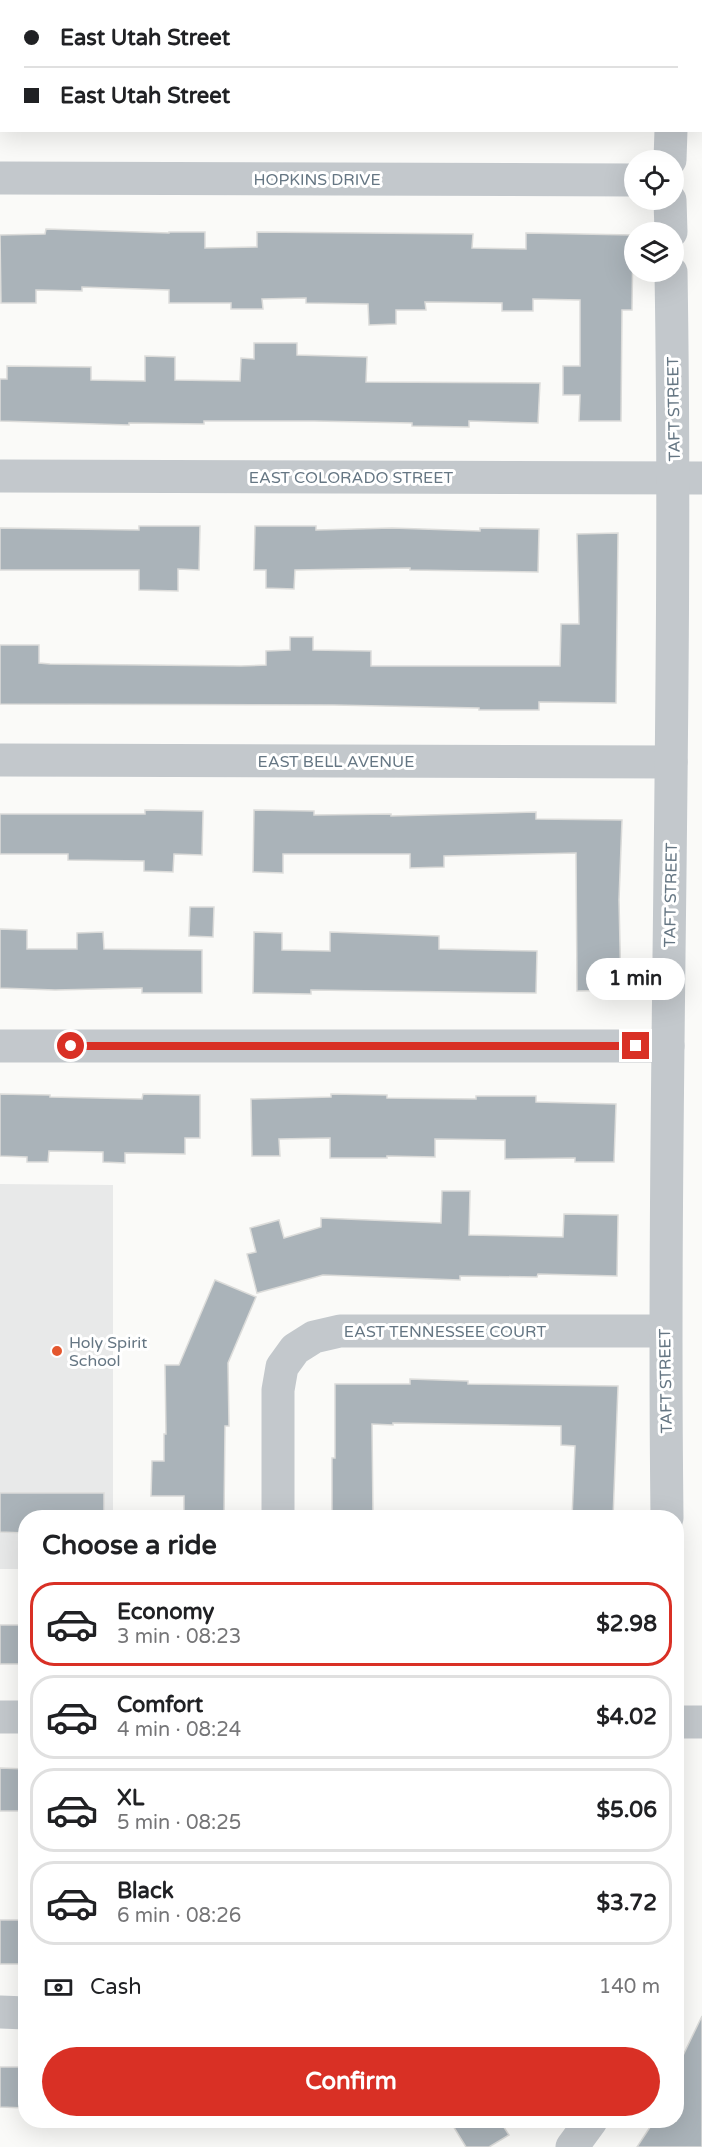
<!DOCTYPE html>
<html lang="en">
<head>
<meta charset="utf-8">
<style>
	body { margin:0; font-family:"Varela Round",sans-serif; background:#f6f6f6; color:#202124; height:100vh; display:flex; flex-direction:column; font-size:22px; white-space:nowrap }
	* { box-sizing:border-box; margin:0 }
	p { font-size:20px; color:#757577 }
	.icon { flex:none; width:33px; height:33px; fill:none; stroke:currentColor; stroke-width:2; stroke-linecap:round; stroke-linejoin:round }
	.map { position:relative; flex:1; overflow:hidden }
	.sheet { position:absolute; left:18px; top:1510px; width:666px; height:618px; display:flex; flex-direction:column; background:#fff; border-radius:24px; box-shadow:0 6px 24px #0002 }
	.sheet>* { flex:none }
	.top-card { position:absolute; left:0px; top:0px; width:702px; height:132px; box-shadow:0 6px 24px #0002; display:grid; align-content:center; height:132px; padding:0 24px; background:#fff }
	.controls { position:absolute; left:624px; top:150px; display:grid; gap:12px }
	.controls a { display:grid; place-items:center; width:60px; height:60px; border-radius:50%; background:#fff; box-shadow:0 6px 24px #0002; font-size:30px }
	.end { position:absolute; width:27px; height:27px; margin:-14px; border:8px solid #d93025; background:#fff; box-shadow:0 0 0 3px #fff }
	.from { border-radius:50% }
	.bubble { position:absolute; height:42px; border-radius:21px; background:#fff; box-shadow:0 6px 24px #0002; font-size:20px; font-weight:800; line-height:42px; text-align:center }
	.top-card b { display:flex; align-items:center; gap:21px; height:57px; font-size:22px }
	.top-card b+b { border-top:2px solid #e0e0e0 }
	.top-card i { width:15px; height:15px; background:#202124 }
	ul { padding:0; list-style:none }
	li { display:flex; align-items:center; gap:18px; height:84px; margin:0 12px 9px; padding:0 12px; border:3px solid #e0e0e0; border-radius:24px }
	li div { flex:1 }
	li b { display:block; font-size:22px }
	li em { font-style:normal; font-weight:800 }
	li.on { border-color:#d93025 }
	li>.icon { width:54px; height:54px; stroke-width:1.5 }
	h2 { padding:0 24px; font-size:27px; line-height:72px }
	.pay { display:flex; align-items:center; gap:15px; height:66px; padding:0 24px; font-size:22px }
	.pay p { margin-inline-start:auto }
	.primary-button { display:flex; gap:12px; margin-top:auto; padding:12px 24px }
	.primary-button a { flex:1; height:69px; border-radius:36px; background:#d93025; color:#fff; font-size:24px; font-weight:800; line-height:69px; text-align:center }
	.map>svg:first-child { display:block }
	.built { fill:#e8e9e9 }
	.building { fill:#aab3b9; stroke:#dcdcda; stroke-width:1.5 }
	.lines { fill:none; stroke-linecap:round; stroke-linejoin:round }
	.street { stroke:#c3c8cc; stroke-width:33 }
	.route { stroke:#d93025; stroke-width:8 }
	.poi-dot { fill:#e4572e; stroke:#fff; stroke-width:2 }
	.labels { text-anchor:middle; stroke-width:6; stroke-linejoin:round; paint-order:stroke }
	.street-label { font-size:16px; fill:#657683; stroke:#fff }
	.poi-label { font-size:16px; fill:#657683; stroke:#fff; text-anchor:start }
</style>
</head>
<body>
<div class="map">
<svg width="702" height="2147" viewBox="0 0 702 2147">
	<rect width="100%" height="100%" fill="#fafaf8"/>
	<path class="built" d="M 0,1184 L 113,1185 L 113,1518 L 26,1518 L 25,1569 L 0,1569 Z"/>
	<g class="building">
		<path d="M 46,229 L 169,233 L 169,232 L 205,232 L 205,248 L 257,247 L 257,232 L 473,234 L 472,248 L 526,249 L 526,233 L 633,235 L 632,310 L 622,310 L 621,421 L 579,421 L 580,395 L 563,395 L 563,366 L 580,366 L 580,300 L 533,299 L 533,311 L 502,311 L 502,303 L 425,302 L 426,310 L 396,310 L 396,324 L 369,325 L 368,304 L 306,303 L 306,298 L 262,299 L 263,309 L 231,309 L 231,303 L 169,303 L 169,290 L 82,287 L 82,291 L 36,290 L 36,303 L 1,303 L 0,235 L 45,234 Z"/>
		<path d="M 254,343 L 297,343 L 297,355 L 367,357 L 366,382 L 540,383 L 538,423 L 469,421 L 469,427 L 412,426 L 412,423 L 314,421 L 204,421 L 204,424 L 129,423 L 129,425 L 0,421 L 0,379 L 7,379 L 7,366 L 91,367 L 91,380 L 145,381 L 145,356 L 175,357 L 175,380 L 240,381 L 241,358 L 254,359 Z"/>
		<path d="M 139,526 L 200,526 L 199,570 L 178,569 L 178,591 L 139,590 L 139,570 L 0,570 L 0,528 L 139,530 Z"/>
		<path d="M 255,526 L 316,526 L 316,530 L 392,528 L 480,531 L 480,528 L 539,529 L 538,572 L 410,570 L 410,568 L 295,570 L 294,589 L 266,588 L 266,570 L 254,570 Z"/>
		<path d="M 618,533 L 616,703 L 539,702 L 539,710 L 479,710 L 479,708 L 334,705 L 0,704 L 0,645 L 39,645 L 39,663 L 50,664 L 241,666 L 266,665 L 266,651 L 290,650 L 290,637 L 313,637 L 313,650 L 371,651 L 371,666 L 560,666 L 561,624 L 579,624 L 577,534 Z"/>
		<path d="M 145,810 L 203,811 L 202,855 L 174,854 L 173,872 L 144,871 L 144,861 L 68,860 L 68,854 L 0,854 L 0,814 L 145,814 Z"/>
		<path d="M 254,810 L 314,811 L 314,815 L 391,814 L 391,816 L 536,812 L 536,819 L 622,820 L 619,900 L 621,990 L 577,991 L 576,853 L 444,856 L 444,867 L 410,868 L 410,854 L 283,854 L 283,873 L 253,872 Z"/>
		<path d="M 190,907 L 214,907 L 213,937 L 189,936 Z"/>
		<path d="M 0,929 L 27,930 L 27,949 L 77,949 L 77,933 L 103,932 L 104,949 L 202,950 L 202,993 L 142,993 L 142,988 L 55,990 L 0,988 Z"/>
		<path d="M 254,932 L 282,933 L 282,950 L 330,951 L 330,932 L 439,936 L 439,949 L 537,951 L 536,993 L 311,990 L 311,994 L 253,993 Z"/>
		<path d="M 0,1094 L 50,1095 L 50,1097 L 142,1099 L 143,1094 L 200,1095 L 200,1138 L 185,1138 L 185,1154 L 125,1153 L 125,1163 L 103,1162 L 103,1152 L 49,1151 L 48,1162 L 27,1162 L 27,1157 L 0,1156 Z"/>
		<path d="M 331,1094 L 387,1095 L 387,1098 L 476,1099 L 476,1096 L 536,1096 L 536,1102 L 616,1104 L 614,1162 L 575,1162 L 575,1158 L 505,1159 L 505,1140 L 435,1139 L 435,1157 L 387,1156 L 387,1158 L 330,1158 L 330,1138 L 279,1139 L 280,1156 L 252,1156 L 251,1099 L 331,1097 Z"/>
		<path d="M 442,1191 L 470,1191 L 469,1235 L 563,1237 L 564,1214 L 618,1215 L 617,1276 L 538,1274 L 537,1277 L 460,1276 L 460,1280 L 323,1275 L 257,1293 L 247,1254 L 256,1252 L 250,1228 L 279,1220 L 284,1238 L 321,1227 L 321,1218 L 441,1223 Z"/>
		<path d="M 215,1280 L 256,1297 L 228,1363 L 229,1426 L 225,1426 L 224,1518 L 184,1518 L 184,1496 L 151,1496 L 152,1461 L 164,1461 L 164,1434 L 166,1434 L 165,1365 L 179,1365 Z"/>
		<path d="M 410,1379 L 468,1381 L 468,1384 L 618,1386 L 613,1518 L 572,1518 L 575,1446 L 561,1445 L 561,1426 L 393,1423 L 393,1425 L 372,1424 L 373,1518 L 332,1518 L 332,1458 L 335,1458 L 335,1384 L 410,1384 Z"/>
		<path d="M 0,1493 L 104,1493 L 104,1518 L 26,1518 L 26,1533 L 0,1532 Z"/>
		<rect x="0" y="1625" width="26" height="39"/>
		<path d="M 0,1768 L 26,1769 L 26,1811 L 0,1811 Z"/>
		<rect x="0" y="1920" width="26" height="44"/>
		<path d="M 702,2016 L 702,2147 L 637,2147 L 654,2121 L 676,2121 L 676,2070 Z"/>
		<path d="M 0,2067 L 26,2067 L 26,2108 L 0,2107 Z"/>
		<path d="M 450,2121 L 500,2121 L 509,2135 L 489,2147 L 466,2147 Z"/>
	</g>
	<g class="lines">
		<g class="street">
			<path d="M 672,2 L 672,0"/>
			<path d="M 670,160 L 671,130"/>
			<path d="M 0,178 L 634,180"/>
			<path d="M 670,200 L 671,232"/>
			<path d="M 0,476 L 702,478"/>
			<path d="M 0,760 L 671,762"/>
			<path d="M 0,1046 L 668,1046"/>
			<path d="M 278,1518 L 278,1390 L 282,1367 L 295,1349 L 314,1337 L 340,1331 L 665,1331"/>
			<path d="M 667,1518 C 662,1102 678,687 671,272"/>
			<path d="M 0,1717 L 26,1717"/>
			<path d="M 676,1722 L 702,1722"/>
			<path d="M 0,2012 L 26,2013"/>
			<path d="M 572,2147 L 591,2121"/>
		</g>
	</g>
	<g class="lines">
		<path class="route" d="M 71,1046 L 636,1046"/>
	</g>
	<circle class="poi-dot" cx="57" cy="1351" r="6"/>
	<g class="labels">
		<g class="street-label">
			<text x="317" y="185">HOPKINS DRIVE</text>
			<text transform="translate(673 409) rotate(-91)" y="6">TAFT STREET</text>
			<text x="351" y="483">EAST COLORADO STREET</text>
			<text x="336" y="767">EAST BELL AVENUE</text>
			<text transform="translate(670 895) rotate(-89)" y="6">TAFT STREET</text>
			<text x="445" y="1337">EAST TENNESSEE COURT</text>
			<text transform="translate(665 1381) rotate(-91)" y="6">TAFT STREET</text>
		</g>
		<g class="poi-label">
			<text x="69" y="1348">Holy Spirit<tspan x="69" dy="18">School</tspan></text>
		</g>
	</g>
</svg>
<div class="controls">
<a><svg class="icon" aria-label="locate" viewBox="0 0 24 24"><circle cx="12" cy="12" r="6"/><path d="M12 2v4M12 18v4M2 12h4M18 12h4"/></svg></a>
<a><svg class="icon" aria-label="layers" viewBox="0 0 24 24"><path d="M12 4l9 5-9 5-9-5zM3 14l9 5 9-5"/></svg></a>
</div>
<i class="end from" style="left:71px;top:1046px"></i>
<i class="end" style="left:636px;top:1046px"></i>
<div class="bubble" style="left:586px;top:958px;width:99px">1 min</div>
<div class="top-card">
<b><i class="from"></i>East Utah Street</b>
<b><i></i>East Utah Street</b>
</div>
<section class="sheet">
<h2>Choose a ride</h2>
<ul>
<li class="on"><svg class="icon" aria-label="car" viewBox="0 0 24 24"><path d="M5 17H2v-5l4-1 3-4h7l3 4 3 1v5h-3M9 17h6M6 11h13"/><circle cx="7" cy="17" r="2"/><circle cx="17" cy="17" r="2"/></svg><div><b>Economy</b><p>3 min · 08:23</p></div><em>$2.98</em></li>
<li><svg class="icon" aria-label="car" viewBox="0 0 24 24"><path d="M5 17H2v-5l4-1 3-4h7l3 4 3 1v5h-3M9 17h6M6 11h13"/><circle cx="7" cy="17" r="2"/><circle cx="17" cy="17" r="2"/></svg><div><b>Comfort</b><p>4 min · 08:24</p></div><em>$4.02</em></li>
<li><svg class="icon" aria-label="car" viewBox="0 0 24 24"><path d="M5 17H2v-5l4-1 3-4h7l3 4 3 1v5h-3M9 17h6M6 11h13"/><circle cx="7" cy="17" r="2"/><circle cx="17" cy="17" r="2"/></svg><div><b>XL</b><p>5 min · 08:25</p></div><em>$5.06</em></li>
<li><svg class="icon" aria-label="car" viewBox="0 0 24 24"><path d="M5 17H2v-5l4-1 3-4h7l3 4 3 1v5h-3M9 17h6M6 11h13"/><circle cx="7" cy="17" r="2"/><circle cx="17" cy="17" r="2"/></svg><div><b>Black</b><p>6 min · 08:26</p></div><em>$3.72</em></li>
</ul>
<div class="pay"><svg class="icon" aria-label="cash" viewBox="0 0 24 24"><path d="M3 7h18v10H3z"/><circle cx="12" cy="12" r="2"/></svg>Cash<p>140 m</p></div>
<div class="primary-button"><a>Confirm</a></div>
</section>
</div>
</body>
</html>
